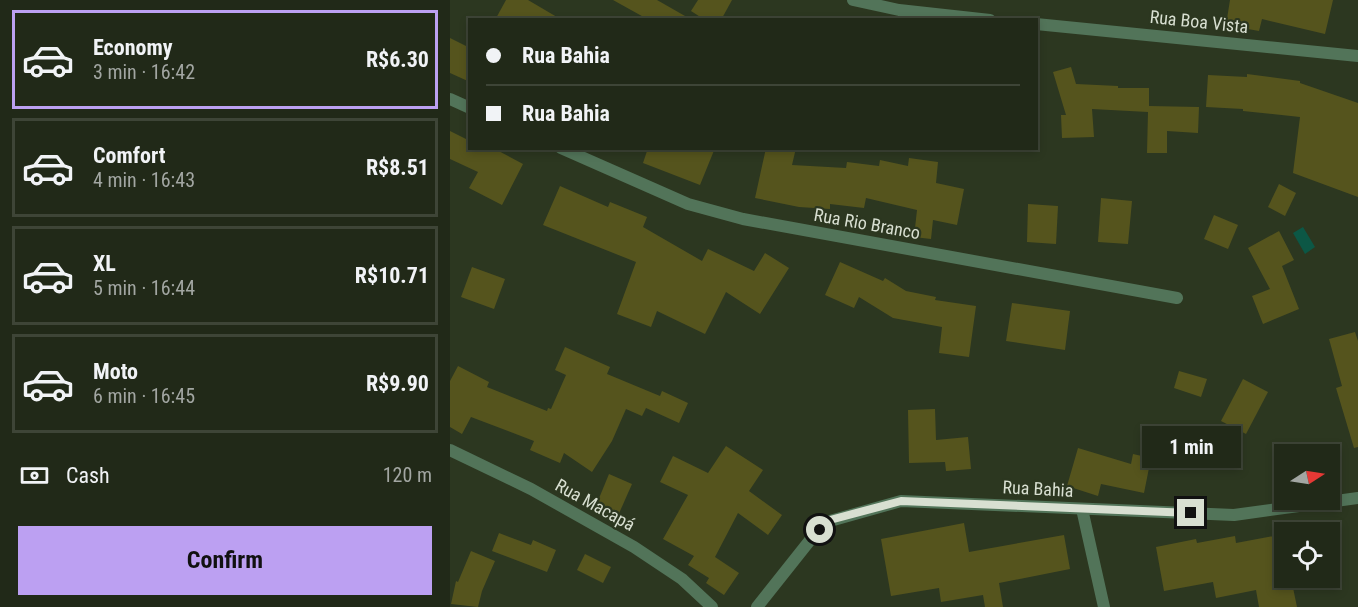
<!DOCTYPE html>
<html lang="en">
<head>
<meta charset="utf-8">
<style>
	body { margin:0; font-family:"Roboto Condensed",sans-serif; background:#2d3525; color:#f1f3f6; height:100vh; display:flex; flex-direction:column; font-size:22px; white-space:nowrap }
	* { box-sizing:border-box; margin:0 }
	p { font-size:20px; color:#a2a6a2 }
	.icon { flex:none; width:33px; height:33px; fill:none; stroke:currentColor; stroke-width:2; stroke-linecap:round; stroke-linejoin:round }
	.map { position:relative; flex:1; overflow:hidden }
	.details { display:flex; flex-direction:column; background:#212918; width:450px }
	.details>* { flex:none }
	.banner { position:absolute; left:18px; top:18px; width:570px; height:132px; border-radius:0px; box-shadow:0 3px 9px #0003,0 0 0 2px #3e4537; display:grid; align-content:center; height:132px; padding:0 18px; background:#212918 }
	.needle { width:39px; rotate:78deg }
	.controls { position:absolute; left:824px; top:444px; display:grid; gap:12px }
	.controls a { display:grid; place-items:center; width:66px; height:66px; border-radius:0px; background:#212918; box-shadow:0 3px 9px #0003,0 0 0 2px #3e4537; font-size:30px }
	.end { position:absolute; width:27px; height:27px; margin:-14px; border:8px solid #d8dfd1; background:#111; box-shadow:0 0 0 3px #111 }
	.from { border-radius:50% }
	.bubble { position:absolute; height:42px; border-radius:0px; background:#212918; box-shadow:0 3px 9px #0003,0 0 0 2px #3e4537; font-size:20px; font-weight:700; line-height:42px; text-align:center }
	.banner b { display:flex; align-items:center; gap:21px; height:57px; font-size:22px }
	.banner b+b { border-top:2px solid #3e4537 }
	.banner i { width:15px; height:15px; background:#f1f3f6 }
	ul { padding:10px 0 0; list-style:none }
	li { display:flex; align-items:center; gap:18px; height:99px; margin:0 12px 9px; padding:0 6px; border:3px solid #3e4537; border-radius:0px }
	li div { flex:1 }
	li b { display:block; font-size:22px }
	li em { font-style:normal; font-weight:700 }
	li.on { border-color:#bca0f2 }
	li>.icon { width:54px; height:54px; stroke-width:1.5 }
	.pay { display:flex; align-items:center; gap:15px; height:66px; padding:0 18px; font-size:22px }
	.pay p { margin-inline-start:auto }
	.primary-button { display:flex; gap:12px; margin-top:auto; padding:12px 18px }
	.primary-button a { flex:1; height:69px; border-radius:0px; background:#bca0f2; color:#111; font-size:24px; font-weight:700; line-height:69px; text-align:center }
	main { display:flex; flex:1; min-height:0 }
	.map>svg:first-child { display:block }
	.water { fill:#0c5745 }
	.building { fill:#55541d }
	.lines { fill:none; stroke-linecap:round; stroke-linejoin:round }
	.minor { stroke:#527459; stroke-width:12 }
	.route { stroke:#d8dfd1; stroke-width:8 }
	.labels { text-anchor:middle; stroke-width:4.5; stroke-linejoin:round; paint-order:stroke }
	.street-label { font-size:18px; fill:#d8dfd1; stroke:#2c3720 }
</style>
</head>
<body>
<main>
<section class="details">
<ul>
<li class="on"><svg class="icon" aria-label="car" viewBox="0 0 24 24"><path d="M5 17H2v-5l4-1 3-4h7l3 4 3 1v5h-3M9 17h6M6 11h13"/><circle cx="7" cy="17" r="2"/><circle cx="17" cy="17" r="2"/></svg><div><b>Economy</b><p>3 min · 16:42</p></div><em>R$6.30</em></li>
<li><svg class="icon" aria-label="car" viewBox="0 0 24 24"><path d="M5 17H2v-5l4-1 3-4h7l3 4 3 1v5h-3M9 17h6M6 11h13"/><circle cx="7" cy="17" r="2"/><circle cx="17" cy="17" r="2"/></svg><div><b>Comfort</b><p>4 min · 16:43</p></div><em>R$8.51</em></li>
<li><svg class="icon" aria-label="car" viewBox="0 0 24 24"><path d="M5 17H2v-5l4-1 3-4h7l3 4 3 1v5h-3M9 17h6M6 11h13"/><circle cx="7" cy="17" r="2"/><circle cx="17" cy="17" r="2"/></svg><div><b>XL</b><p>5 min · 16:44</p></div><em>R$10.71</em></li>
<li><svg class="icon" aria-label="car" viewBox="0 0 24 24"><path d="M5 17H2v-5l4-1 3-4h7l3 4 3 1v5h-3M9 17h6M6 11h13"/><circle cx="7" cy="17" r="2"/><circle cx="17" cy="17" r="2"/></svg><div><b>Moto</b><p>6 min · 16:45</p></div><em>R$9.90</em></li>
</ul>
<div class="pay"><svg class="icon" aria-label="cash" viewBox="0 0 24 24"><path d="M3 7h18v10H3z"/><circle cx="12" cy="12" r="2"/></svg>Cash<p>120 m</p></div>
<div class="primary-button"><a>Confirm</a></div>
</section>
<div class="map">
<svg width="908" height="607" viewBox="0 0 908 607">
	<rect width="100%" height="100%" fill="#2c3720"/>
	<path class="water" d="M 853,227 L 865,247 L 855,254 L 843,233 Z"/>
	<g class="building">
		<path d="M 56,0 L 78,0 L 112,20 L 45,20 Z"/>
		<path d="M 163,0 L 207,0 L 242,20 L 199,20 Z"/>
		<path d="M 248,0 L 282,0 L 271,20 L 255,20 L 241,11 Z"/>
		<path d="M 780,0 L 883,0 L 875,34 L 812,19 L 809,31 L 776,25 Z"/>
		<path d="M 0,38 L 20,48 L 20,82 L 0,73 Z"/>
		<path d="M 621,67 L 626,84 L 668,86 L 668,88 L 699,88 L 699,106 L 749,107 L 748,133 L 717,131 L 717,153 L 697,153 L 698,112 L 642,109 L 644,137 L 612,138 L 611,115 L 616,115 L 603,72 Z"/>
		<path d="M 797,74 L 850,81 L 850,83 L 908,103 L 908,197 L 843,173 L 850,117 L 793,111 L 793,109 L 756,107 L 758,75 L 797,77 Z"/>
		<path d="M 0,131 L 20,141 L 20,148 L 43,148 L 73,164 L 52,205 L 19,188 L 28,172 L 0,159 Z"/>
		<path d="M 198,148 L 265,148 L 250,185 L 193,163 Z"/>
		<path d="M 316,148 L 346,148 L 342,165 L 396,168 L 397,162 L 429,166 L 430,160 L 458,166 L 459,158 L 488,162 L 486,183 L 514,189 L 507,225 L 483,220 L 481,239 L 464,237 L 467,210 L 416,198 L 414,208 L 380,204 L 380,209 L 349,207 L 305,198 Z"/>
		<path d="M 829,184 L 846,193 L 835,216 L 818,207 Z"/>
		<path d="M 110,186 L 158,207 L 160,202 L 197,217 L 193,227 L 252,261 L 258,249 L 304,271 L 315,253 L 339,268 L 310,314 L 276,292 L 255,334 L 207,311 L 201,327 L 167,314 L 186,262 L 93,225 Z"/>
		<path d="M 651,198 L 682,201 L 678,244 L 648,242 Z"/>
		<path d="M 578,204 L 608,206 L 606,244 L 577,242 Z"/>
		<path d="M 764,215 L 788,225 L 778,249 L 754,239 Z"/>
		<path d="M 829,231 L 844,260 L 832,266 L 849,309 L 813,324 L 802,296 L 820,289 L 798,248 Z"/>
		<path d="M 390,262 L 433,281 L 435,278 L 456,291 L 486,297 L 485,300 L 526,306 L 519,357 L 489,353 L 492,327 L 443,318 L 409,297 L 404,308 L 375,295 Z"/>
		<path d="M 22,267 L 55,279 L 44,309 L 11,297 Z"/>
		<path d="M 562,303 L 620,311 L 615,350 L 556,341 Z"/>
		<path d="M 905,332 L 908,341 L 908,447 L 904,448 L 886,388 L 892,386 L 879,339 Z"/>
		<path d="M 115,347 L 160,367 L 157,374 L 210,396 L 212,391 L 238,403 L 229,423 L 196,408 L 192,416 L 176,409 L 162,441 L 142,472 L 114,453 L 110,463 L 80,450 L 84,441 L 21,417 L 12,434 L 0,427 L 0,381 L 8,366 L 39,382 L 37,387 L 97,411 L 98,408 L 101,409 L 116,375 L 105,370 Z"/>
		<path d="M 729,371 L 757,379 L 751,397 L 724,388 Z"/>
		<path d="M 793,379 L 818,392 L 796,434 L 771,421 Z"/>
		<path d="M 485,409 L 486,440 L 518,437 L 521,469 L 496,471 L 495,462 L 459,463 L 458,410 Z"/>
		<path d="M 276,446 L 313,470 L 299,491 L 332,515 L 318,535 L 288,513 L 265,557 L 289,573 L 274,595 L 256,583 L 259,578 L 238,565 L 244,556 L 213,539 L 238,495 L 210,482 L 223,456 L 258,473 Z"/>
		<path d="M 628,448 L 681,464 L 683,454 L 701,458 L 694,493 L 651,484 L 648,496 L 617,486 Z"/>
		<path d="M 159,474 L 182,484 L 167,518 L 145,508 Z"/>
		<path d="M 514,523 L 519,552 L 614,535 L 620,569 L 549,583 L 553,607 L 535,607 L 533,595 L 491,602 L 489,588 L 441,596 L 431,539 Z"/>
		<path d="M 49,533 L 81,545 L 83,540 L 106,550 L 97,572 L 42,551 Z"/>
		<path d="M 834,534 L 834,578 L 841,578 L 847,607 L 809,607 L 806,590 L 766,598 L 763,582 L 714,591 L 706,547 L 746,539 L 747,543 L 785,536 L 786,543 Z"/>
		<path d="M 21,551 L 45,561 L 32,591 L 28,607 L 1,604 L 6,581 L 8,582 Z"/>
		<path d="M 135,554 L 161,567 L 153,583 L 127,570 Z"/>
	</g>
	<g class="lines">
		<g class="minor">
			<path d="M 403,0 L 449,10 L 540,20"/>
			<path d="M 586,24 L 908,56"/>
			<path d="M 0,99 L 20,108"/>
			<path d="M 111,148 L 238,204 L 293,219 L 727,298"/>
			<path d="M 0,450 L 81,489 L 184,547 L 232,579 L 262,607"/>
			<path d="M 632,509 L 654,607"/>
			<path d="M 307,607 L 361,539 L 380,521 L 451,501 L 784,515 L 908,498"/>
		</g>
	</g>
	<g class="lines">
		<path class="route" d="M 370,530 L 380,520 L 451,501 L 741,513"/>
	</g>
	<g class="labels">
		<g class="street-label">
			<text transform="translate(749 22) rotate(6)" y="6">Rua Boa Vista</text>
			<text transform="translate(417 224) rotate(10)" y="6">Rua Rio Branco</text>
			<text transform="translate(588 489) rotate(3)" y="6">Rua Bahia</text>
			<text transform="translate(145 505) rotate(29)" y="6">Rua Macapá</text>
		</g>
	</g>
</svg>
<div class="controls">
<a><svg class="needle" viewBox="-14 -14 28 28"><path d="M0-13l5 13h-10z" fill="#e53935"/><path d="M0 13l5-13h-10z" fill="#a2a6a2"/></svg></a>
<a><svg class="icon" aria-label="locate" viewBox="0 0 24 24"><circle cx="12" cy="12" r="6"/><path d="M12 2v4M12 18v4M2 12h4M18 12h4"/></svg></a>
</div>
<i class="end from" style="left:370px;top:530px"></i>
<i class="end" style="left:741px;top:513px"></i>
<div class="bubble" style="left:692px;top:426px;width:99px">1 min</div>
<div class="banner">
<b><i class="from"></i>Rua Bahia</b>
<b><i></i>Rua Bahia</b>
</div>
</div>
</main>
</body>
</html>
